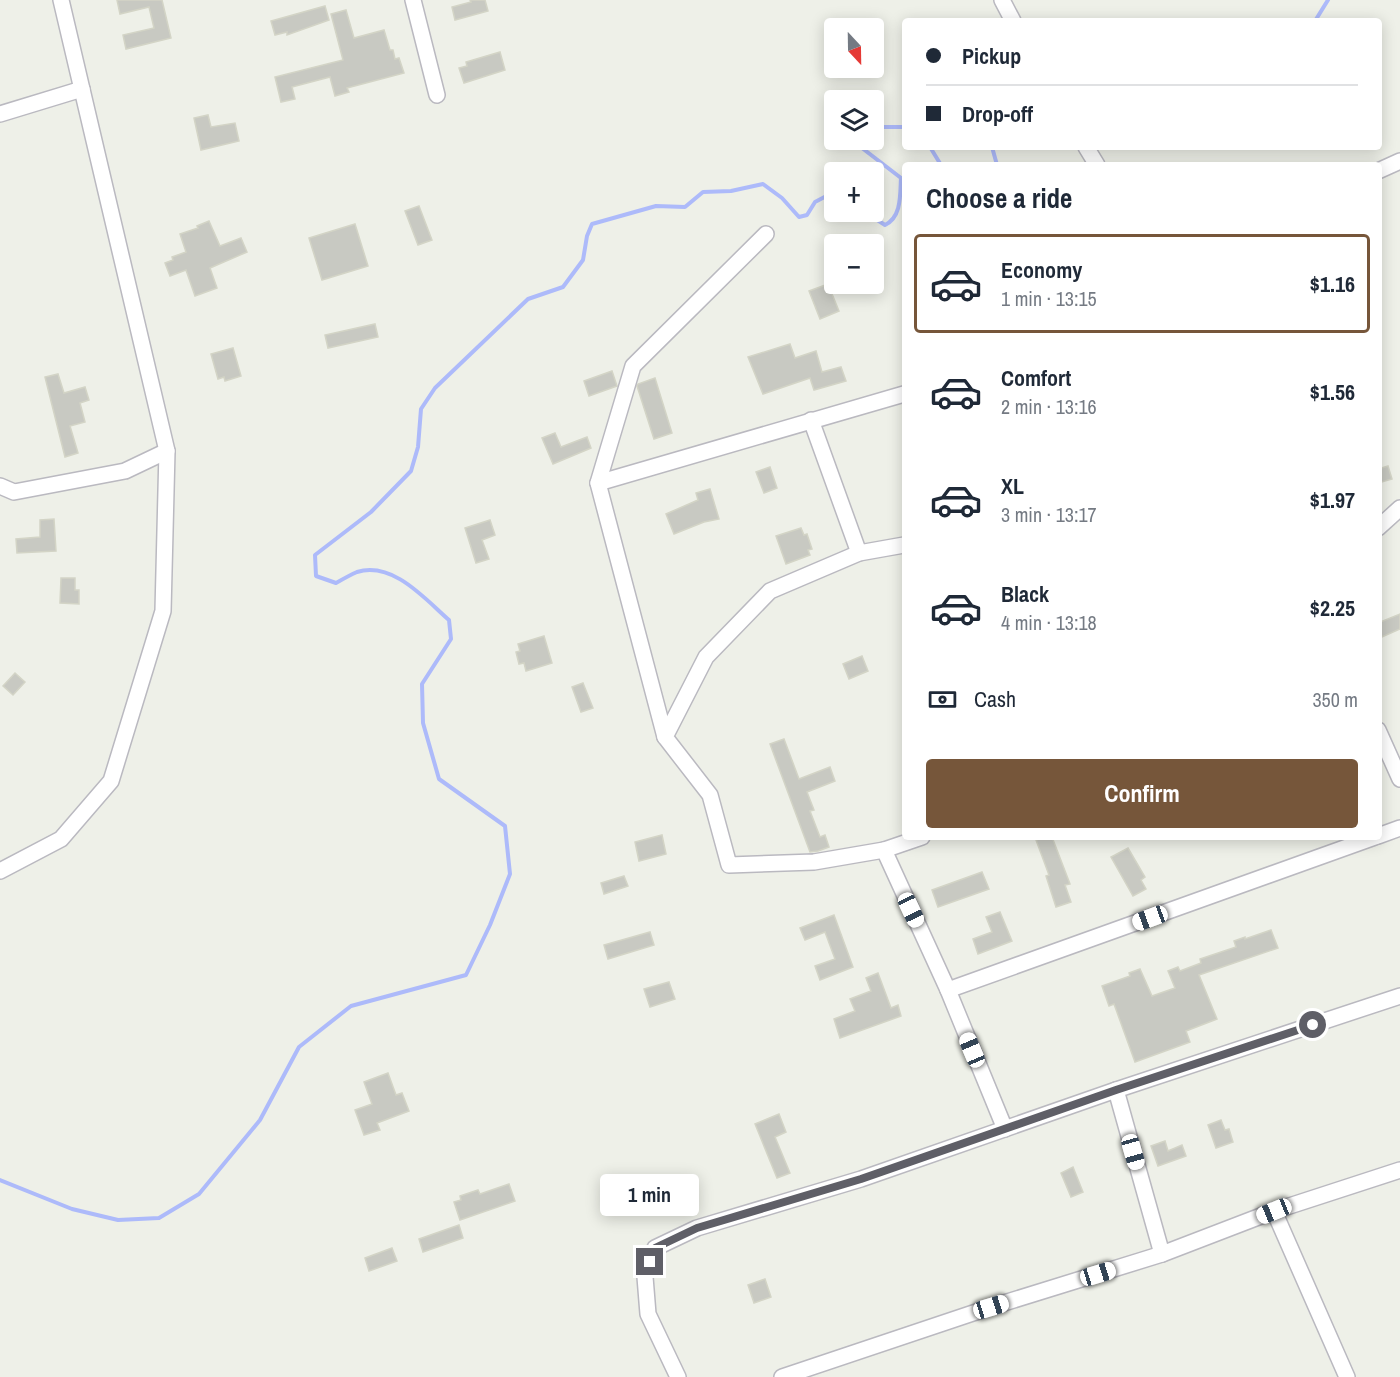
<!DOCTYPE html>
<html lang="en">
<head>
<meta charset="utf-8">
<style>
	body { margin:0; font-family:"Archivo Narrow",sans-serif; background:#f2f2f3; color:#1f2937; height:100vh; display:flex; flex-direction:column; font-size:22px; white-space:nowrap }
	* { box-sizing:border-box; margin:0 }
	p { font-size:20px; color:#747a83 }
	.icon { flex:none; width:33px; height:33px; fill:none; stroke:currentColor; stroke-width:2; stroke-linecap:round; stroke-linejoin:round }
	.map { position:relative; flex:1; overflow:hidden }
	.panel { position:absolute; left:902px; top:162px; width:480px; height:678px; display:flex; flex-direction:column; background:#fff; border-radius:6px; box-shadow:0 3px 15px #0003 }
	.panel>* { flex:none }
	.guide { position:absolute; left:902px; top:18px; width:480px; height:132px; border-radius:6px; box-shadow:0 3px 15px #0003; display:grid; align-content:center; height:132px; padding:0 24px; background:#fff }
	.needle { width:39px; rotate:158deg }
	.fabs { position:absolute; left:824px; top:18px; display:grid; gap:12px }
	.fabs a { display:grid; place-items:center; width:60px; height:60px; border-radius:6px; background:#fff; box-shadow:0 3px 15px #0003; font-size:30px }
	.end { position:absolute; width:27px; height:27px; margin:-14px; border:8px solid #5f5f67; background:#fff; box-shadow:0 0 0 3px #fff }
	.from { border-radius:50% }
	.bubble { position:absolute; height:42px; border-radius:6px; background:#fff; box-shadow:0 3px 15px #0003; font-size:20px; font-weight:700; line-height:42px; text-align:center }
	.car { position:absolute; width:18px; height:36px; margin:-18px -9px; border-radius:8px; box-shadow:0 0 4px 2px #0007; background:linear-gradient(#fff 24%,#345 0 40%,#fff 0 76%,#345 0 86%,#fff 0) }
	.guide b { display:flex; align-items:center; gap:21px; height:57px; font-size:22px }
	.guide b+b { border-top:2px solid #e0e1e3 }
	.guide i { width:15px; height:15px; background:#1f2937 }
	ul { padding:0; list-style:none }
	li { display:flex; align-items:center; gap:18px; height:99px; margin:0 12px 9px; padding:0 12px; border:3px solid transparent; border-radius:6px }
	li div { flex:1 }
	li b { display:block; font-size:22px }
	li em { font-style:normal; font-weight:700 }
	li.selected { border-color:#76563a }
	li>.icon { width:54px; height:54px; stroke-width:1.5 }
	h2 { padding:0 24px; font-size:27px; line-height:72px }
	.pay { display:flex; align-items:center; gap:15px; height:66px; padding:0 24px; font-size:22px }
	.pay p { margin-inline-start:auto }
	.button { display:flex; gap:12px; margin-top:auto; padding:12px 24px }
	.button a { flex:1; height:69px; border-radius:6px; background:#76563a; color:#fff; font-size:24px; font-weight:700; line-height:69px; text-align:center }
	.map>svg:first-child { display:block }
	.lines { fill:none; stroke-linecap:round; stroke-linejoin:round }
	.stream { stroke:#adbafa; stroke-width:4 }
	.building { fill:#c8c9c2; stroke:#d3d4c6; stroke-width:1.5 }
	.minor-casing { stroke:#bab9c0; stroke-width:18 }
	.minor { stroke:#fff; stroke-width:15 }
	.route { stroke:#5f5f67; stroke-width:8 }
</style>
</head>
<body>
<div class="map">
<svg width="1400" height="1377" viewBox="0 0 1400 1377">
	<rect width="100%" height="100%" fill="#eef0e8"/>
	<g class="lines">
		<g class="stream">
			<path d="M 1315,21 L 1328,0"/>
			<path d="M 873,127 L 904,127"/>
			<path d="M 930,147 L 941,165"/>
			<path d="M 992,147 L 997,165"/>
			<path d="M 865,212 L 885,225 C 902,217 900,194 901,178 L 862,148 L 866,140"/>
			<path d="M 0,1180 L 72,1209 L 118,1220 L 159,1218 L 199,1194 L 260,1120 L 299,1047 L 351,1006 L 466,975 L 490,925 L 510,874 L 505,826 L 439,779 L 423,723 L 422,684 L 451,639 L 449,620 C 425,599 393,561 357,572 C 350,575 343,579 336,583 L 316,576 L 315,555 L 371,512 L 411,471 L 418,447 L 421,409 L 435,388 L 528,299 L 563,287 L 583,260 L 587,236 L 592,224 L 656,206 L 685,207 L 703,192 L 731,191 L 763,184 L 782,198 L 799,217 L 807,215 L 815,202 L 834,192"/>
		</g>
	</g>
	<g class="building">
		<path d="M 117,0 L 162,0 L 171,38 L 126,49 L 123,35 L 154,28 L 149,7 L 120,14 Z"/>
		<path d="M 470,0 L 485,0 L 488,11 L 455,20 L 452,7 L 471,2 Z"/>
		<path d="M 325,6 L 329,20 L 287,35 L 287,32 L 275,35 L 271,21 Z"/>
		<path d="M 346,10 L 354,38 L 384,30 L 390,50 L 393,50 L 395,59 L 399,58 L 404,73 L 347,88 L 349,92 L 335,96 L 330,77 L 292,87 L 295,99 L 281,102 L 275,77 L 343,60 L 331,14 Z"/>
		<path d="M 500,52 L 505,70 L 464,83 L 459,68 L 467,66 L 466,62 Z"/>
		<path d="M 208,115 L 211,127 L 235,123 L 239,141 L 201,150 L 194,118 Z"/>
		<path d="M 419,206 L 432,240 L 418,245 L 405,211 Z"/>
		<path d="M 209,221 L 220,246 L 241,238 L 247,252 L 210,268 L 217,288 L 195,296 L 186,270 L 170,276 L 165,263 L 173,260 L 172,257 L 186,252 L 180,234 L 198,228 L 197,226 Z"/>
		<path d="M 355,224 L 368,266 L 322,280 L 309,238 Z"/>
		<path d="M 828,284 L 839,311 L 820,319 L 809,291 Z"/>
		<path d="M 375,324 L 378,337 L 328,348 L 325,335 Z"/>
		<path d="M 790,344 L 795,358 L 816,351 L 822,372 L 841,367 L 846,381 L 814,390 L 810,378 L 763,394 L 748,357 Z"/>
		<path d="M 233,348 L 241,376 L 225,381 L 224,377 L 218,379 L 211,354 Z"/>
		<path d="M 612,371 L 617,386 L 589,396 L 584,381 Z"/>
		<path d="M 58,374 L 64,393 L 85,387 L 89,400 L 80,403 L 85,422 L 70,426 L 78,453 L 65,457 L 45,377 Z"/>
		<path d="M 655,378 L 672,433 L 654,439 L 637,386 L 638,384 Z"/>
		<path d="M 555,433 L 561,447 L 587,437 L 591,448 L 553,464 L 542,438 Z"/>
		<path d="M 1388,466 L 1392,479 L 1378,483 L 1378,469 Z"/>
		<path d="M 770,467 L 777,488 L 764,493 L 756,472 Z"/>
		<path d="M 710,489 L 719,519 L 704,522 L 674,534 L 666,514 L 698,500 L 696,493 Z"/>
		<path d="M 54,519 L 56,551 L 17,553 L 16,539 L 40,537 L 40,520 Z"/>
		<path d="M 490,520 L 495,535 L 482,540 L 489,559 L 476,563 L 465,528 Z"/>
		<path d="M 801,528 L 804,535 L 807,534 L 812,549 L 808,550 L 810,555 L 786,564 L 776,536 Z"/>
		<path d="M 61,578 L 75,578 L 75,590 L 79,590 L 79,604 L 60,603 Z"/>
		<path d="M 1400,614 L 1400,629 L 1382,637 L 1378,623 Z"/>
		<path d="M 544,636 L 552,663 L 526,671 L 524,663 L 519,664 L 516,652 L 520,651 L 518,644 Z"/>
		<path d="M 862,656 L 868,671 L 849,679 L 843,664 Z"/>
		<path d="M 15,673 L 25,682 L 13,695 L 3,686 Z"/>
		<path d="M 583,683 L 593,708 L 581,712 L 572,687 Z"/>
		<path d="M 784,739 L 799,779 L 830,767 L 835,781 L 807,792 L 814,810 L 810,811 L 820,837 L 825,835 L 829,847 L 818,851 L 810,852 L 770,744 Z"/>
		<path d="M 662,835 L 666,854 L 639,861 L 635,842 Z"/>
		<path d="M 1045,837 L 1052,837 L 1070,884 L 1065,885 L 1071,902 L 1056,907 L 1046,876 L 1049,875 L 1036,840 Z"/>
		<path d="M 1128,848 L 1145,877 L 1141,880 L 1146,889 L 1133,896 L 1111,857 Z"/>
		<path d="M 982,872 L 989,889 L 938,907 L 932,890 Z"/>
		<path d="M 624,876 L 628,886 L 604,894 L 601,883 Z"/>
		<path d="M 1000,912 L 1012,941 L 978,954 L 973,939 L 992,932 L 986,917 Z"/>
		<path d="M 834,915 L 853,967 L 820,980 L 815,966 L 835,959 L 825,932 L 805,940 L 800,928 Z"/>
		<path d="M 1271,930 L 1278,948 L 1199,975 L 1217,1019 L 1186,1031 L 1190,1042 L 1135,1062 L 1114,1004 L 1109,1006 L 1102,986 L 1130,976 L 1129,973 L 1140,969 L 1152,996 L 1175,988 L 1168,971 L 1178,967 L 1180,971 L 1201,963 L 1200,959 L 1236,947 L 1234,941 L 1245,937 L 1245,939 Z"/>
		<path d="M 650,932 L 654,945 L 608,959 L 604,945 Z"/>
		<path d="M 878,973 L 891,1008 L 898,1005 L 901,1016 L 840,1038 L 834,1019 L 855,1011 L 850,999 L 871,991 L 866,978 Z"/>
		<path d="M 669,982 L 675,999 L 650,1007 L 644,989 Z"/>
		<path d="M 388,1073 L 396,1095 L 402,1093 L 409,1111 L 377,1123 L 380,1130 L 364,1135 L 355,1110 L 372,1104 L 364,1082 Z"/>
		<path d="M 779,1114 L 786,1132 L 775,1137 L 790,1173 L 777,1178 L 755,1124 Z"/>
		<path d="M 1221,1120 L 1225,1130 L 1229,1129 L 1233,1142 L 1216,1148 L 1208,1125 Z"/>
		<path d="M 1165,1141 L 1168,1151 L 1182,1145 L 1186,1156 L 1158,1166 L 1151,1146 Z"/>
		<path d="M 1073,1167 L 1083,1192 L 1071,1197 L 1061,1173 Z"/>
		<path d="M 509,1184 L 515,1201 L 460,1220 L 454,1202 L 461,1200 L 460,1196 L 478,1190 L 480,1194 Z"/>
		<path d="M 459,1225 L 463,1238 L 423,1252 L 419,1239 Z"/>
		<path d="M 392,1248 L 397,1261 L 369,1271 L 365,1258 Z"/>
		<path d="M 765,1279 L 771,1297 L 754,1303 L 748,1285 Z"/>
	</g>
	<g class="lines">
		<defs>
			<g id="minor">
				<path d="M 413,0 L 437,95"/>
				<path d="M 1002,0 L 1013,21"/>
				<path d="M 0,114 L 82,89"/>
				<path d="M 1086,147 L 1097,165"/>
				<path d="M 1378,171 L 1400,161"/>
				<path d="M 811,420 L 859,553"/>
				<path d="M 598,483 L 904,394"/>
				<path d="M 0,486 L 14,492 L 125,471 L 167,451"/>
				<path d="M 1378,528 L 1400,508"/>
				<path d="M 904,545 L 859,553 L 770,591 L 706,657 L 665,737 L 710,795 L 729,865 L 814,862 L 884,850 L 948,990 L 1005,1129"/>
				<path d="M 1378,730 L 1400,779"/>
				<path d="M 665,737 L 598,483 L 633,366 L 766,234"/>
				<path d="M 1378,836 L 1400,828"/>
				<path d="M 884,850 L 922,837"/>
				<path d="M 0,871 L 61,839 L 111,781 L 163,611 L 167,451 L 61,0"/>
				<path d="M 948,990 L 1375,837"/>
				<path d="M 1116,1090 L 1162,1254"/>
				<path d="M 1274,1211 L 1347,1377"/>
				<path d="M 678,1377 L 648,1314 L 645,1277 L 655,1248 L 697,1228 L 861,1179 L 1116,1090 L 1400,996"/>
				<path d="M 782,1377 L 991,1307 L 1162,1254 L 1274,1211 L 1400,1170"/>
			</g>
		</defs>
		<use href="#minor" class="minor-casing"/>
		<use href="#minor" class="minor"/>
	</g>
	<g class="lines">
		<path class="route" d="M 650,1262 L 655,1248 L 697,1228 L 861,1179 L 1116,1090 L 1313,1025"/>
	</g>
</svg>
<div class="fabs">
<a><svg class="needle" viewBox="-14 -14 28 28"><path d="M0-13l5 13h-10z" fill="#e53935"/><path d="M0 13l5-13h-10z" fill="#747a83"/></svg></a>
<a><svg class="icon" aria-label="layers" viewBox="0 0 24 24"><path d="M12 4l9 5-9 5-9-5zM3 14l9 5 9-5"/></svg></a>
<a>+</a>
<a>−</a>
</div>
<i class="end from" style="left:1313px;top:1025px"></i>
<i class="end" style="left:650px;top:1262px"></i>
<div class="bubble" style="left:600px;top:1174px;width:99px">1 min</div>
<i class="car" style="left:911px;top:910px;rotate:155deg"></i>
<i class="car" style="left:1150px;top:918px;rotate:250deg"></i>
<i class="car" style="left:972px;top:1050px;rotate:337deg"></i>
<i class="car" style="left:1133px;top:1152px;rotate:164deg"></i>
<i class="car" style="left:1274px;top:1211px;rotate:248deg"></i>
<i class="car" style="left:1098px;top:1274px;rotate:73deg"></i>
<i class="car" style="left:991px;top:1307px;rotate:73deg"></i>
<div class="guide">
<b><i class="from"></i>Pickup</b>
<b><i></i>Drop-off</b>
</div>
<section class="panel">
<h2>Choose a ride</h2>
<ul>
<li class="selected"><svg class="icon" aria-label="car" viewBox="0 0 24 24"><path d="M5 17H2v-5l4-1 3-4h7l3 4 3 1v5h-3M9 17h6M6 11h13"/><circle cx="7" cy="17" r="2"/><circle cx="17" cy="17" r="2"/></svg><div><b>Economy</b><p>1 min · 13:15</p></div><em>$1.16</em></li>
<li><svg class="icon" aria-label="car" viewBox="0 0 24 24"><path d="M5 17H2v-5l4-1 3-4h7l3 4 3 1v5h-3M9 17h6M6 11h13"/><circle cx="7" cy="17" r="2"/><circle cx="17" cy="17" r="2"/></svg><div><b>Comfort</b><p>2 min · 13:16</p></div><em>$1.56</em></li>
<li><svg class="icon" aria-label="car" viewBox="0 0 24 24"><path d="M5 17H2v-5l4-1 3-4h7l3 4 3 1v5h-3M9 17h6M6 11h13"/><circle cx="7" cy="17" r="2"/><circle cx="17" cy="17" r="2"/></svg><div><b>XL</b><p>3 min · 13:17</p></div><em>$1.97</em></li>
<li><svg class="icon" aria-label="car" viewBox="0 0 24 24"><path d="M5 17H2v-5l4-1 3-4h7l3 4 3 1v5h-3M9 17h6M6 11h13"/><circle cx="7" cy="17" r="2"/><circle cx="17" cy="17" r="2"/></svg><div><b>Black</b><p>4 min · 13:18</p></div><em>$2.25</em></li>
</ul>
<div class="pay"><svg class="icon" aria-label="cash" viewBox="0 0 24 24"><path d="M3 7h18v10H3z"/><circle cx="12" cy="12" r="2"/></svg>Cash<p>350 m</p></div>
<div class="button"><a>Confirm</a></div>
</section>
</div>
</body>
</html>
